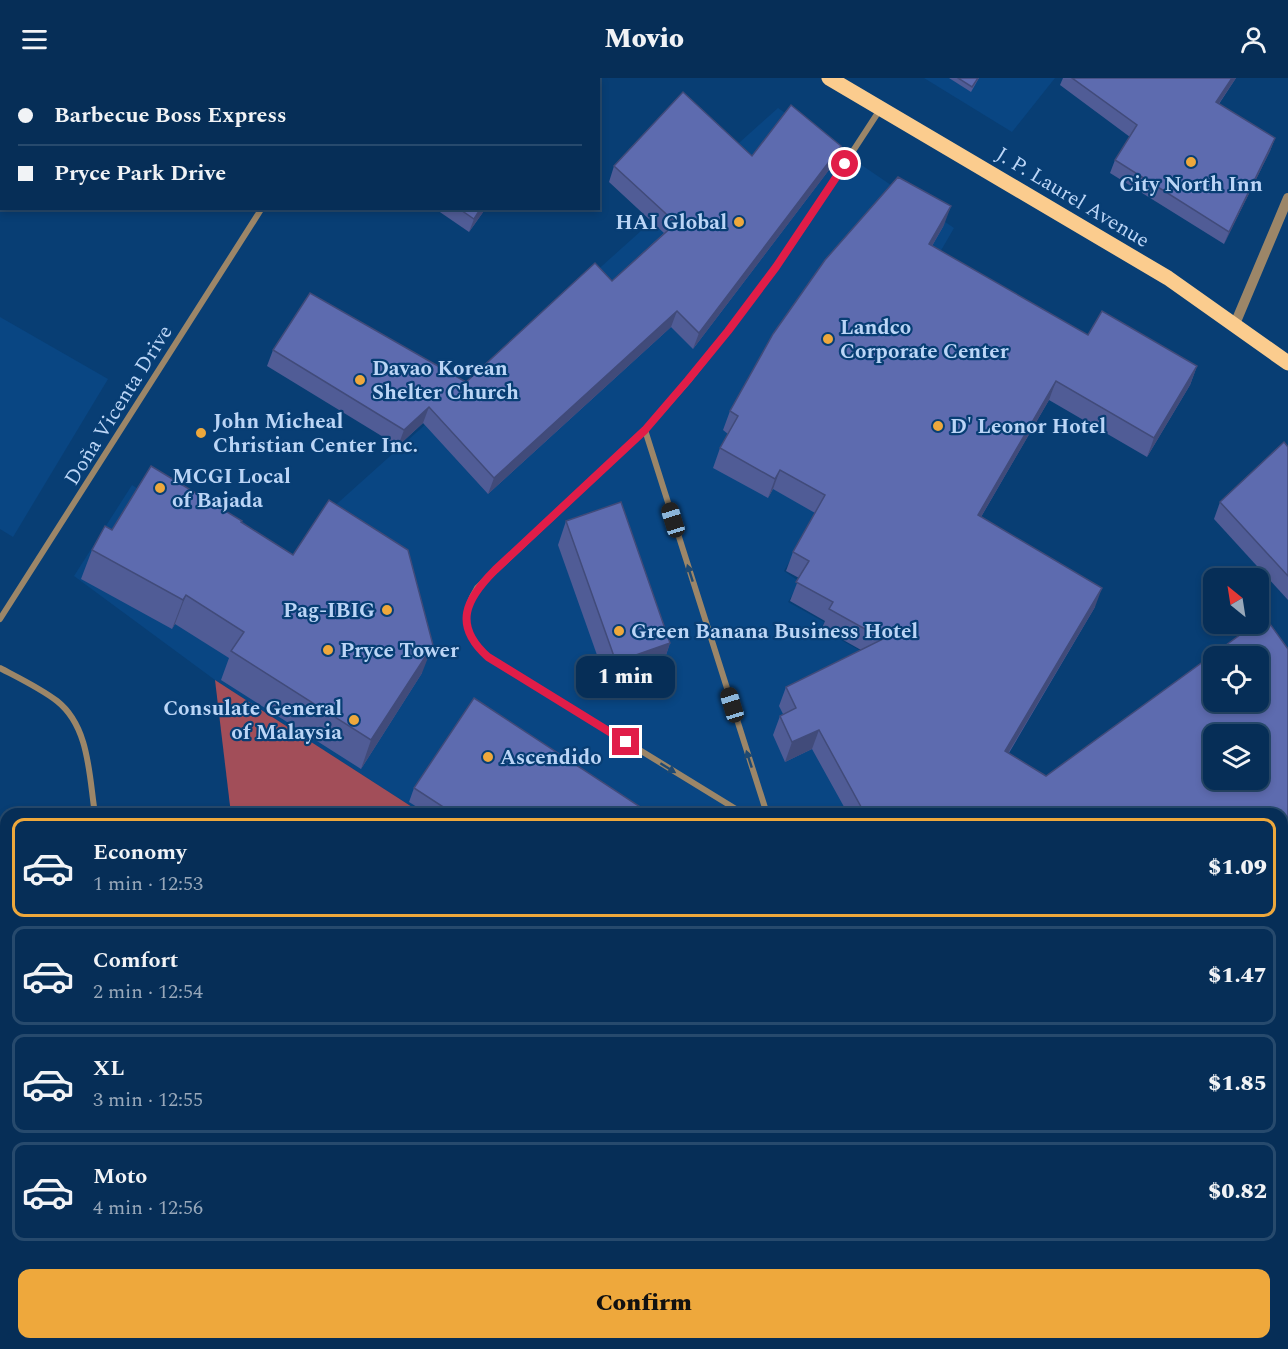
<!DOCTYPE html>
<html lang="en">
<head>
<meta charset="utf-8">
<style>
	body { margin:0; font-family:Spectral,serif; background:#0f365d; color:#f1f3f6; height:100vh; display:flex; flex-direction:column; font-size:22px; white-space:nowrap }
	* { box-sizing:border-box; margin:0 }
	p { font-size:20px; color:#98a8ba }
	.icon { flex:none; width:33px; height:33px; fill:none; stroke:currentColor; stroke-width:2; stroke-linecap:round; stroke-linejoin:round }
	.map { position:relative; flex:1; overflow:hidden }
	.drawer { position:absolute; left:0px; top:730px; width:1288px; height:542px; display:flex; flex-direction:column; background:#062e57; border-radius:18px 18px 0 0; box-shadow:0 3px 9px #0003,0 0 0 2px #274a6d }
	.drawer>* { flex:none }
	.top-card { position:absolute; left:0px; top:0px; width:600px; height:132px; box-shadow:0 3px 9px #0003,0 0 0 2px #274a6d; display:grid; align-content:center; height:132px; padding:0 18px; background:#062e57 }
	.needle { width:39px; rotate:330deg }
	.fabs { position:absolute; left:1203px; top:490px; display:grid; gap:12px }
	.fabs a { display:grid; place-items:center; width:66px; height:66px; border-radius:12px; background:#062e57; box-shadow:0 3px 9px #0003,0 0 0 2px #274a6d; font-size:30px }
	.end { position:absolute; width:27px; height:27px; margin:-14px; border:8px solid #e11d48; background:#fff; box-shadow:0 0 0 3px #fff }
	.from { border-radius:50% }
	.bubble { position:absolute; height:42px; border-radius:12px; background:#062e57; box-shadow:0 3px 9px #0003,0 0 0 2px #274a6d; font-size:20px; font-weight:800; line-height:42px; text-align:center }
	.car { position:absolute; width:18px; height:36px; margin:-18px -9px; border-radius:8px; box-shadow:0 0 4px 2px #0007; background:linear-gradient(#222 24%,#8ab4d8 0 40%,#222 0 76%,#8ab4d8 0 86%,#222 0) }
	.top-card b { display:flex; align-items:center; gap:21px; height:57px; font-size:22px }
	.top-card b+b { border-top:2px solid #274a6d }
	.top-card i { width:15px; height:15px; background:#f1f3f6 }
	ul { padding:10px 0 0; list-style:none }
	li { display:flex; align-items:center; gap:18px; height:99px; margin:0 12px 9px; padding:0 6px; border:3px solid #274a6d; border-radius:12px }
	li div { flex:1 }
	li b { display:block; font-size:22px }
	li em { font-style:normal; font-weight:800 }
	li.on { border-color:#eea83c }
	li>.icon { width:54px; height:54px; stroke-width:1.5 }
	.cta { display:flex; gap:12px; margin-top:auto; padding:12px 18px }
	.cta a { flex:1; height:69px; border-radius:12px; background:#eea83c; color:#111; font-size:24px; font-weight:800; line-height:69px; text-align:center }
	header { display:flex; justify-content:space-between; align-items:center; height:78px; padding:0 18px; background:#062e57; font-size:27px; font-weight:800 }
	.map>svg:first-child { display:block }
	.built { fill:#094683 }
	.forest { fill:#a24e59 }
	.lines { fill:none; stroke-linecap:round; stroke-linejoin:round }
	.minor { stroke:#9c8668; stroke-width:6 }
	.tertiary { stroke:#9c8668; stroke-width:10 }
	.secondary { stroke:#d2ad7e; stroke-width:12 }
	.primary { stroke:#fbcc8e; stroke-width:15 }
	.wall { fill:#505c96 }
	.shaded-wall { fill:#414b7a }
	.building { fill:#5d6baf; stroke:#414b7a; stroke-width:1.5; fill-rule:evenodd }
	.oneway { fill:#1e4972 }
	.route { stroke:#e11d48; stroke-width:8 }
	.poi-dot { fill:#eea83c; stroke:#083e74; stroke-width:2 }
	.labels { text-anchor:middle; stroke-width:4.5; stroke-linejoin:round; paint-order:stroke }
	.poi-label { font-size:21px; font-weight:bold; fill:#bbd5f6; stroke:#083e74; text-anchor:start }
	.street-label { font-size:21px; fill:#bbd5f6; stroke:#083e74 }
</style>
</head>
<body>
<header><svg class="icon" aria-label="menu" viewBox="0 0 24 24"><path d="M4 6h16M4 12h16M4 18h16"/></svg>Movio<svg class="icon" aria-label="person" viewBox="0 0 24 24"><circle cx="12" cy="8" r="4"/><path d="M4 21q1-7 8-7t8 7"/></svg></header>
<div class="map">
<svg width="1288" height="1271" viewBox="0 0 1288 1271">
	<rect width="100%" height="100%" fill="#083e74"/>
	<g class="built">
		<path d="M 924,0 L 1055,0 L 1012,54 Z"/>
		<path d="M 778,30 L 954,150 L 823,377 L 843,389 L 784,493 L 800,504 L 788,524 L 824,544 L 821,551 L 881,584 L 1052,736 L 423,736 L 215,602 L 74,498 L 132,407 L 283,502 L 330,432 Z"/>
		<path d="M 0,239 L 108,301 L 13,459 L 0,451 Z"/>
		<path d="M 694,1266 L 1213,1266 L 1211,1271 L 690,1271 Z"/>
	</g>
	<g class="forest">
		<path d="M 215,602 L 423,736 L 231,736 Z"/>
		<path d="M 408,1266 L 694,1266 L 690,1271 L 416,1271 Z"/>
	</g>
	<g class="lines">
		<g class="minor">
			<path d="M 344,2 L 345,0"/>
			<path d="M 645,352 L 767,736"/>
			<path d="M 0,541 L 262,130"/>
			<path d="M 0,590 C 19,600 40,610 57,623 C 90,649 89,699 95,736"/>
			<path d="M 744,736 L 488,579 C 464,558 460,537 477,510 L 645,352 L 689,302 L 728,253 L 776,189 L 808,142 L 881,30"/>
			<path d="M 1282,985 L 1288,987"/>
			<path d="M 0,1229 L 6,1225"/>
		</g>
		<path class="tertiary" d="M 1235,246 L 1288,120"/>
		<g class="secondary">
			<path d="M 1282,1190 L 1288,1175"/>
			<path d="M 1252,1271 L 1254,1266"/>
		</g>
		<path class="primary" d="M 829,0 L 1168,200 L 1288,285"/>
	</g>
	<g class="wall">
		<path d="M 949,0 L 979,0 L 971,14 Z"/>
		<path d="M 1063,0 L 1236,0 L 1219,26 L 1275,60 L 1270,73 L 1224,166 L 1110,95 L 1115,82 L 1130,59 L 1060,7 Z"/>
		<path d="M 752,78 L 835,84 L 693,271 L 671,249 L 488,416 L 423,345 L 398,368 L 267,288 L 273,272 L 466,304 L 612,203 L 664,155 L 609,104 L 614,88 Z"/>
		<path d="M 434,130 L 486,130 L 469,154 Z"/>
		<path d="M 944,147 L 932,168 L 1088,257 L 1197,288 L 1190,307 L 1147,379 L 1049,322 L 981,439 L 1095,529 L 1009,675 L 1046,698 L 1288,571 L 1288,776 L 1282,780 L 1282,736 L 848,736 L 812,671 L 785,684 L 773,657 L 780,638 L 783,636 L 779,628 L 786,609 L 861,572 L 822,550 L 825,543 L 790,523 L 799,500 L 786,493 L 793,474 L 815,435 L 773,411 L 768,420 L 713,390 L 720,370 L 728,356 L 723,352 L 730,333 Z"/>
		<path d="M 1288,369 L 1288,522 L 1214,441 L 1220,424 Z"/>
		<path d="M 566,443 L 670,565 L 662,589 L 608,608 L 558,467 Z"/>
		<path d="M 241,444 L 422,595 L 361,691 L 221,602 L 229,580 L 175,546 L 172,551 L 81,501 L 92,472 L 112,452 Z"/>
		<path d="M 414,710 L 651,736 L 428,736 L 409,724 Z"/>
		<path d="M 1282,869 L 1288,872 L 1288,947 L 1282,945 Z"/>
	</g>
	<g class="shaded-wall">
		<path d="M 1232,0 L 1236,0 L 1211,37 L 1216,24 Z"/>
		<path d="M 1275,60 L 1270,73 L 1224,166 L 1229,154 Z"/>
		<path d="M 841,68 L 835,84 L 693,271 L 699,255 Z"/>
		<path d="M 951,128 L 944,147 L 922,185 L 929,166 Z"/>
		<path d="M 481,130 L 486,130 L 469,154 L 474,141 Z"/>
		<path d="M 677,233 L 671,249 L 488,416 L 494,400 Z"/>
		<path d="M 1197,288 L 1190,307 L 1147,379 L 1154,360 Z"/>
		<path d="M 1056,303 L 1049,322 L 971,456 L 978,437 Z"/>
		<path d="M 429,329 L 423,345 L 398,368 L 404,352 Z"/>
		<path d="M 780,392 L 773,411 L 768,420 L 775,401 Z"/>
		<path d="M 1102,510 L 1095,529 L 998,692 L 1005,673 Z"/>
		<path d="M 186,517 L 175,546 L 172,551 L 183,522 Z"/>
		<path d="M 670,565 L 662,589 L 608,608 L 616,584 Z"/>
		<path d="M 433,567 L 422,595 L 361,691 L 371,662 Z"/>
		<path d="M 819,652 L 812,671 L 785,684 L 792,664 Z"/>
		<path d="M 1288,762 L 1288,776 L 1282,780 L 1282,766 Z"/>
	</g>
	<g class="building">
		<path d="M 476,0 L 572,0 L 571,2 L 475,2 Z"/>
		<path d="M 958,0 L 978,0 L 972,9 Z"/>
		<path d="M 1072,0 L 1232,0 L 1216,24 L 1275,60 L 1229,154 L 1115,82 L 1137,47 Z"/>
		<path d="M 683,14 L 752,78 L 791,27 L 841,68 L 699,255 L 677,233 L 494,400 L 429,329 L 404,352 L 273,272 L 310,215 L 466,304 L 595,185 L 612,203 L 676,145 L 614,88 Z"/>
		<path d="M 898,99 L 951,128 L 929,166 L 1088,257 L 1102,233 L 1197,288 L 1154,360 L 1056,303 L 978,437 L 1102,510 L 1005,673 L 1046,698 L 1255,546 L 1258,546 L 1258,543 L 1265,539 L 1288,571 L 1288,762 L 1282,766 L 1282,736 L 865,736 L 819,652 L 792,664 L 780,638 L 796,630 L 786,609 L 883,561 L 829,531 L 833,524 L 796,504 L 809,483 L 793,474 L 825,417 L 780,392 L 775,401 L 720,370 L 738,338 L 730,333 L 773,256 L 825,182 ZM 1214,579 L 1258,579 L 1258,624 L 1214,624 ZM 1214,657 L 1258,657 L 1258,702 L 1214,702 Z"/>
		<path d="M 458,130 L 481,130 L 474,141 Z"/>
		<path d="M 1284,364 L 1288,369 L 1288,498 L 1220,424 Z"/>
		<path d="M 151,388 L 242,443 L 241,444 L 293,477 L 329,422 L 408,472 L 433,567 L 371,662 L 231,573 L 244,554 L 186,517 L 183,522 L 92,472 L 105,448 L 112,452 Z"/>
		<path d="M 621,424 L 670,565 L 616,584 L 566,443 Z"/>
		<path d="M 474,620 L 651,736 L 454,736 L 414,710 Z"/>
		<path d="M 1282,869 L 1288,872 L 1288,925 L 1282,922 Z"/>
	</g>
	<defs><path id="oneway-solid" d="M-6-.8H1V-3.2L6.5 0L1 3.2V.8H-6Z" transform="scale(1.5)"/></defs>
	<g class="oneway">
		<use href="#oneway-solid" transform="translate(690 495) rotate(-108)"/>
		<use href="#oneway-solid" transform="translate(749 681) rotate(-108)"/>
		<use href="#oneway-solid" transform="translate(668 690) rotate(32)"/>
	</g>
	<g class="lines">
		<path class="route" d="M 626,664 L 488,579 C 452,547 466,521 495,492 L 645,352 L 688,302 L 728,253 L 776,189 L 845,86"/>
	</g>
	<g class="poi-dot">
		<circle cx="1191" cy="84" r="6"/>
		<circle cx="739" cy="144" r="6"/>
		<circle cx="828" cy="261" r="6"/>
		<circle cx="360" cy="302" r="6"/>
		<circle cx="938" cy="348" r="6"/>
		<circle cx="201" cy="355" r="6"/>
		<circle cx="160" cy="410" r="6"/>
		<circle cx="387" cy="532" r="6"/>
		<circle cx="619" cy="553" r="6"/>
		<circle cx="328" cy="572" r="6"/>
		<circle cx="354" cy="642" r="6"/>
		<circle cx="488" cy="679" r="6"/>
	</g>
	<g class="labels">
		<g class="poi-label">
			<text x="1191" y="113" text-anchor="middle">City North Inn</text>
			<text x="727" y="151" text-anchor="end">HAI Global</text>
			<text x="840" y="256">Landco<tspan x="840" dy="24">Corporate Center</tspan></text>
			<text x="372" y="297">Davao Korean<tspan x="372" dy="24">Shelter Church</tspan></text>
			<text x="213" y="350">John Micheal<tspan x="213" dy="24">Christian Center Inc.</tspan></text>
			<text x="950" y="355">D' Leonor Hotel</text>
			<text x="172" y="405">MCGI Local<tspan x="172" dy="24">of Bajada</tspan></text>
			<text x="375" y="539" text-anchor="end">Pag-IBIG</text>
			<text x="631" y="560">Green Banana Business Hotel</text>
			<text x="340" y="579">Pryce Tower</text>
			<text x="342" y="637" text-anchor="end">Consulate General<tspan x="342" dy="24">of Malaysia</tspan></text>
			<text x="500" y="686">Ascendido</text>
		</g>
		<g class="street-label">
			<text transform="translate(1073 119) rotate(31)" y="7">J. P. Laurel Avenue</text>
			<text transform="translate(118 327) rotate(-58)" y="7">Doña Vicenta Drive</text>
		</g>
	</g>
</svg>
<div class="fabs">
<a><svg class="needle" viewBox="-14 -14 28 28"><path d="M0-13l5 13h-10z" fill="#e53935"/><path d="M0 13l5-13h-10z" fill="#98a8ba"/></svg></a>
<a><svg class="icon" aria-label="locate" viewBox="0 0 24 24"><circle cx="12" cy="12" r="6"/><path d="M12 2v4M12 18v4M2 12h4M18 12h4"/></svg></a>
<a><svg class="icon" aria-label="layers" viewBox="0 0 24 24"><path d="M12 4l9 5-9 5-9-5zM3 14l9 5 9-5"/></svg></a>
</div>
<i class="end from" style="left:845px;top:86px"></i>
<i class="end" style="left:626px;top:664px"></i>
<div class="bubble" style="left:576px;top:578px;width:99px">1 min</div>
<i class="car" style="left:673px;top:442px;rotate:343deg"></i>
<i class="car" style="left:732px;top:627px;rotate:343deg"></i>
<div class="top-card">
<b><i class="from"></i>Barbecue Boss Express</b>
<b><i></i>Pryce Park Drive</b>
</div>
<section class="drawer">
<ul>
<li class="on"><svg class="icon" aria-label="car" viewBox="0 0 24 24"><path d="M5 17H2v-5l4-1 3-4h7l3 4 3 1v5h-3M9 17h6M6 11h13"/><circle cx="7" cy="17" r="2"/><circle cx="17" cy="17" r="2"/></svg><div><b>Economy</b><p>1 min · 12:53</p></div><em>$1.09</em></li>
<li><svg class="icon" aria-label="car" viewBox="0 0 24 24"><path d="M5 17H2v-5l4-1 3-4h7l3 4 3 1v5h-3M9 17h6M6 11h13"/><circle cx="7" cy="17" r="2"/><circle cx="17" cy="17" r="2"/></svg><div><b>Comfort</b><p>2 min · 12:54</p></div><em>$1.47</em></li>
<li><svg class="icon" aria-label="car" viewBox="0 0 24 24"><path d="M5 17H2v-5l4-1 3-4h7l3 4 3 1v5h-3M9 17h6M6 11h13"/><circle cx="7" cy="17" r="2"/><circle cx="17" cy="17" r="2"/></svg><div><b>XL</b><p>3 min · 12:55</p></div><em>$1.85</em></li>
<li><svg class="icon" aria-label="car" viewBox="0 0 24 24"><path d="M5 17H2v-5l4-1 3-4h7l3 4 3 1v5h-3M9 17h6M6 11h13"/><circle cx="7" cy="17" r="2"/><circle cx="17" cy="17" r="2"/></svg><div><b>Moto</b><p>4 min · 12:56</p></div><em>$0.82</em></li>
</ul>
<div class="cta"><a>Confirm</a></div>
</section>
</div>
</body>
</html>
